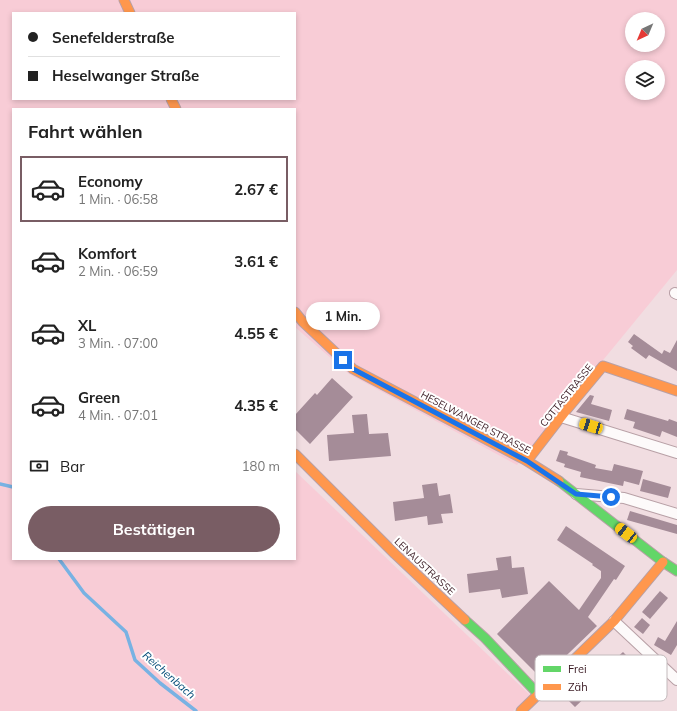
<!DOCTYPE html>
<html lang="de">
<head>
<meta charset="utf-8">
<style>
	body { margin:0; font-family:Mulish,sans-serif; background:#f2f2f2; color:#222; height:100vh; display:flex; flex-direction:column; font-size:15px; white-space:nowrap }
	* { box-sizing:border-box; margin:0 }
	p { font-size:13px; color:#767676 }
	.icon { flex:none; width:22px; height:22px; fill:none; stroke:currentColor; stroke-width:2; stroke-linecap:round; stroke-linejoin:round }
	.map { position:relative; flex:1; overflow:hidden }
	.details { position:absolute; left:12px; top:108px; width:284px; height:452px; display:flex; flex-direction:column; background:#fff; border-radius:0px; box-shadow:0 2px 6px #0003 }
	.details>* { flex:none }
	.banner { position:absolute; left:12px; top:12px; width:284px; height:88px; border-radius:0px; box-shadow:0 2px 6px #0003; display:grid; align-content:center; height:88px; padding:0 16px; background:#fff }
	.needle { width:26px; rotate:224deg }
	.controls { position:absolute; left:625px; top:12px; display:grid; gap:8px }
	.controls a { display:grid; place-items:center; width:40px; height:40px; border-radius:50%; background:#fff; box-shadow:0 2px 6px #0003; font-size:20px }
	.end { position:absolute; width:18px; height:18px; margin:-9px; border:5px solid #1a73e8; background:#fff; box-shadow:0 0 0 2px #fff }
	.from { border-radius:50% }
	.bubble { position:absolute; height:28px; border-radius:14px; background:#fff; box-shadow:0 2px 6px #0003; font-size:13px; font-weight:700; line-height:28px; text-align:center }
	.car { position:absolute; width:12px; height:24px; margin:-12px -6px; border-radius:5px; box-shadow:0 0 3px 1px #0007; background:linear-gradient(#f5c518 24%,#345 0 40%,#f5c518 0 76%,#345 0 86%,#f5c518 0) }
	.banner b { display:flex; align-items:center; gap:14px; height:38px; font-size:15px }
	.banner b+b { border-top:1px solid #e0e0e0 }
	.banner i { width:10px; height:10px; background:#222 }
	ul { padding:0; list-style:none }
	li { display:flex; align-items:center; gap:12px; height:66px; margin:0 8px 6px; padding:0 8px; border:2px solid transparent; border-radius:0px }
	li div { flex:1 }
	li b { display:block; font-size:15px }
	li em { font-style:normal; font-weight:700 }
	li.current { border-color:#795d64 }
	li>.icon { width:36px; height:36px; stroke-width:1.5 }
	h2 { padding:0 16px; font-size:18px; line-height:48px }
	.pay { display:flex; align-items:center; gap:10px; height:44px; padding:0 16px; font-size:15px }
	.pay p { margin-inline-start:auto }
	.action { display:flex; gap:8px; margin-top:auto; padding:8px 16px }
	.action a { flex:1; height:46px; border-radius:24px; background:#795d64; color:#fff; font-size:16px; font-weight:700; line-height:46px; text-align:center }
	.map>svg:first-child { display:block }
	.green { fill:#f8ccd6; fill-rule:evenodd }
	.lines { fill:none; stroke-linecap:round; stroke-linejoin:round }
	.stream { stroke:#78b2e3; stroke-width:3.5 }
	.building { fill:#a58c98 }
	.street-casing { stroke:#b8a0a6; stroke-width:12 }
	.fast-casing { stroke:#b8a0a6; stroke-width:11 }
	.slow-casing { stroke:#b8a0a6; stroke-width:11 }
	.street { stroke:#fdfafa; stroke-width:10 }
	.fast { stroke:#63d668; stroke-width:9 }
	.slow { stroke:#ff974d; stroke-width:9 }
	.route { stroke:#1a73e8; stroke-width:5 }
	.labels { text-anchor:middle; stroke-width:4; stroke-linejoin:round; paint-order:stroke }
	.street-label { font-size:10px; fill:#381821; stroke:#fff }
	.water-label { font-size:11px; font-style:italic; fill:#004b77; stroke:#fff }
	.key { fill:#fff; stroke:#c3babc; stroke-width:1 }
	.key-label { font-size:11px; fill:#381821 }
</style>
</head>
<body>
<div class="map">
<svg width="677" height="711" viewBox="0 0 677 711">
	<rect width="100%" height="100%" fill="#f1dde1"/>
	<path class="green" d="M 0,0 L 677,0 L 677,270 L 517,465 L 349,374 L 295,327 L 295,109 L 13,109 L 13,559 L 295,559 L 295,471 L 531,696 L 513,711 L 0,711 ZM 13,13 L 295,13 L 295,99 L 13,99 ZM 632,19 L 658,19 L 658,45 L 632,45 ZM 632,67 L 658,67 L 658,93 L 632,93 Z"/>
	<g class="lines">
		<g class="stream">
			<path d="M 0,484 L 13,487"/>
			<path d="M 59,559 L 84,593 L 126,632 L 135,660 L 160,683 L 196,711"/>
		</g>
	</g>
	<g class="building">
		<path d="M 634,334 L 662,354 L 664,350 L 670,353 L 677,340 L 677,371 L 649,355 L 646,359 L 631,348 L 633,346 L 628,342 Z"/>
		<path d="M 332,378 L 353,397 L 310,444 L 295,429 L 295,415 L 315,393 L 317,395 Z"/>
		<path d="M 590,395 L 594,396 L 591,404 L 612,410 L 609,421 L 576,412 Z"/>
		<path d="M 627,409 L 668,421 L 669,419 L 677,422 L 677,437 L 662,431 L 660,437 L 633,428 L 635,422 L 624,419 Z"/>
		<path d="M 367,414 L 369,434 L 388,433 L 391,456 L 329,461 L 327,435 L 354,433 L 352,415 Z"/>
		<path d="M 560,450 L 568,452 L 567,455 L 596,465 L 595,468 L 612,471 L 614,464 L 643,471 L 639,485 L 624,481 L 623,486 L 580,477 L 581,472 L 564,467 L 565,464 L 556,461 Z"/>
		<path d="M 643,479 L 671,487 L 668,498 L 640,491 Z"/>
		<path d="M 437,483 L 439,496 L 450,494 L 453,513 L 441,514 L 443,523 L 428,525 L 427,516 L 395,521 L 393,502 L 424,498 L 422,485 Z"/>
		<path d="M 630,511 L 677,525 L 677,534 L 627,520 Z"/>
		<path d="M 566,526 L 625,566 L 616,580 L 614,579 L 588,617 L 597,626 L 542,679 L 497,634 L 549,581 L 579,610 L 601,578 L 601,571 L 592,565 L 593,564 L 557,540 Z"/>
		<path d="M 511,556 L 512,568 L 524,567 L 528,594 L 502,598 L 500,589 L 469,593 L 467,574 L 498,570 L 496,558 Z"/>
		<path d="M 660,591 L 668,598 L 650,619 L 642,612 Z"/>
		<path d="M 642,618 L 650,625 L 643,634 L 634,627 Z"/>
		<path d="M 677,621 L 677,645 L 671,655 L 654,645 L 658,637 L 665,641 Z"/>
		<path d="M 623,652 L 630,659 L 619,669 L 618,668 L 596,689 L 595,688 L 575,707 L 568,700 L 578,689 L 580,691 L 600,671 L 601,672 Z"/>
	</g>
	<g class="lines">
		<defs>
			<g id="street">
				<path d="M 675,293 L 677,294"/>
				<path d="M 561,417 L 677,453"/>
				<path d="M 576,494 L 624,498 L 677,514"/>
				<path d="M 614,621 L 677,680"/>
			</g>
			<g id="fast">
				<path d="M 559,481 L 663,562 L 677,571"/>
				<path d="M 465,620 L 485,638 L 539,695"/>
			</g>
			<g id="slow">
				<path d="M 124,0 L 130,13"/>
				<path d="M 171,99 L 176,109"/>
				<path d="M 295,312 L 303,322 L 353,369 L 527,461 L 559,481"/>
				<path d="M 295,454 L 395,554 L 465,620"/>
				<path d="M 527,461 L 568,408 L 603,366 L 677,391"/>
				<path d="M 521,711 L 614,621 L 663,562"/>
			</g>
		</defs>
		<use href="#street" class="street-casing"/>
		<use href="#fast" class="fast-casing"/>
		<use href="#slow" class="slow-casing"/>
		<use href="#street" class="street"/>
		<use href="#fast" class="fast"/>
		<use href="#slow" class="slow"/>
	</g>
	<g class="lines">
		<path class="route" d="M 343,360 L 353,369 L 527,461 L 576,494 L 611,497"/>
	</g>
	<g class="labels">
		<g class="street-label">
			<text transform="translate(566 395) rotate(-51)" y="4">COTTASTRASSE</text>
			<text transform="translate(476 422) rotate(28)" y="4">HESELWANGER STRASSE</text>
			<text transform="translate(425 566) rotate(43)" y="4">LENAUSTRASSE</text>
		</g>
		<g class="water-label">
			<text transform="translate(169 675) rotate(41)" y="4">Reichenbach</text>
		</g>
	</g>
	<rect x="535" y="655" width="132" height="46" rx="6" class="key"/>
	<rect x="543" y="666" width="18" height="6" fill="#63d668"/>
	<rect x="543" y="684" width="18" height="6" fill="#ff974d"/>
	<g class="key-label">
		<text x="568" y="673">Frei</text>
		<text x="568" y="691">Zäh</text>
	</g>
</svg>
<div class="controls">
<a><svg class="needle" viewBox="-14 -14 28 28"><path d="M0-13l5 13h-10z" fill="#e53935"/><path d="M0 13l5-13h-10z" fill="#767676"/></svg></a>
<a><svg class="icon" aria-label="layers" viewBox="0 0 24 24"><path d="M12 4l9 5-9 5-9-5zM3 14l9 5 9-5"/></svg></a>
</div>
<i class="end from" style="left:611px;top:497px"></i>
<i class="end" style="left:343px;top:360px"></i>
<div class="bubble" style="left:306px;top:302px;width:74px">1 Min.</div>
<i class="car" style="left:591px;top:426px;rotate:287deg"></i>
<i class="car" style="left:626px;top:533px;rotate:308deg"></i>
<div class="banner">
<b><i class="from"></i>Senefelderstraße</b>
<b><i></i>Heselwanger Straße</b>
</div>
<section class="details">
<h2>Fahrt wählen</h2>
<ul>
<li class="current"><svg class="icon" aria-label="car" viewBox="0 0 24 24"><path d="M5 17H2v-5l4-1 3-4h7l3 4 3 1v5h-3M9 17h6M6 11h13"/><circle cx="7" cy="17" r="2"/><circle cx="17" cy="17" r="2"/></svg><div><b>Economy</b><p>1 Min. · 06:58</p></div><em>2.67 €</em></li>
<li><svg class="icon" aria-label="car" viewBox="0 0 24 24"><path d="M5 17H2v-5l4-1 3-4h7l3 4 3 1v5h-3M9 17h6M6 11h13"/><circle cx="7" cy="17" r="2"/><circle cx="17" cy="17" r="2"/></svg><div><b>Komfort</b><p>2 Min. · 06:59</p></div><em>3.61 €</em></li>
<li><svg class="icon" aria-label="car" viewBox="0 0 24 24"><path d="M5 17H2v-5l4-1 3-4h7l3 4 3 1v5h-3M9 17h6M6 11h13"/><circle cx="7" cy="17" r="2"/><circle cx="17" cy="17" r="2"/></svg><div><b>XL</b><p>3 Min. · 07:00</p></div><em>4.55 €</em></li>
<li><svg class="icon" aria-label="car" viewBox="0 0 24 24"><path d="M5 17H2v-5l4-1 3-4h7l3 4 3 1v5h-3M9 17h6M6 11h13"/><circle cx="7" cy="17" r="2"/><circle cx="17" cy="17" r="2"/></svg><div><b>Green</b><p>4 Min. · 07:01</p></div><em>4.35 €</em></li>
</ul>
<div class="pay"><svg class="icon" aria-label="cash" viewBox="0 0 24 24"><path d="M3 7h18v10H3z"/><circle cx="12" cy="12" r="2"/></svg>Bar<p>180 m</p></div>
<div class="action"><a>Bestätigen</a></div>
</section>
</div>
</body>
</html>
